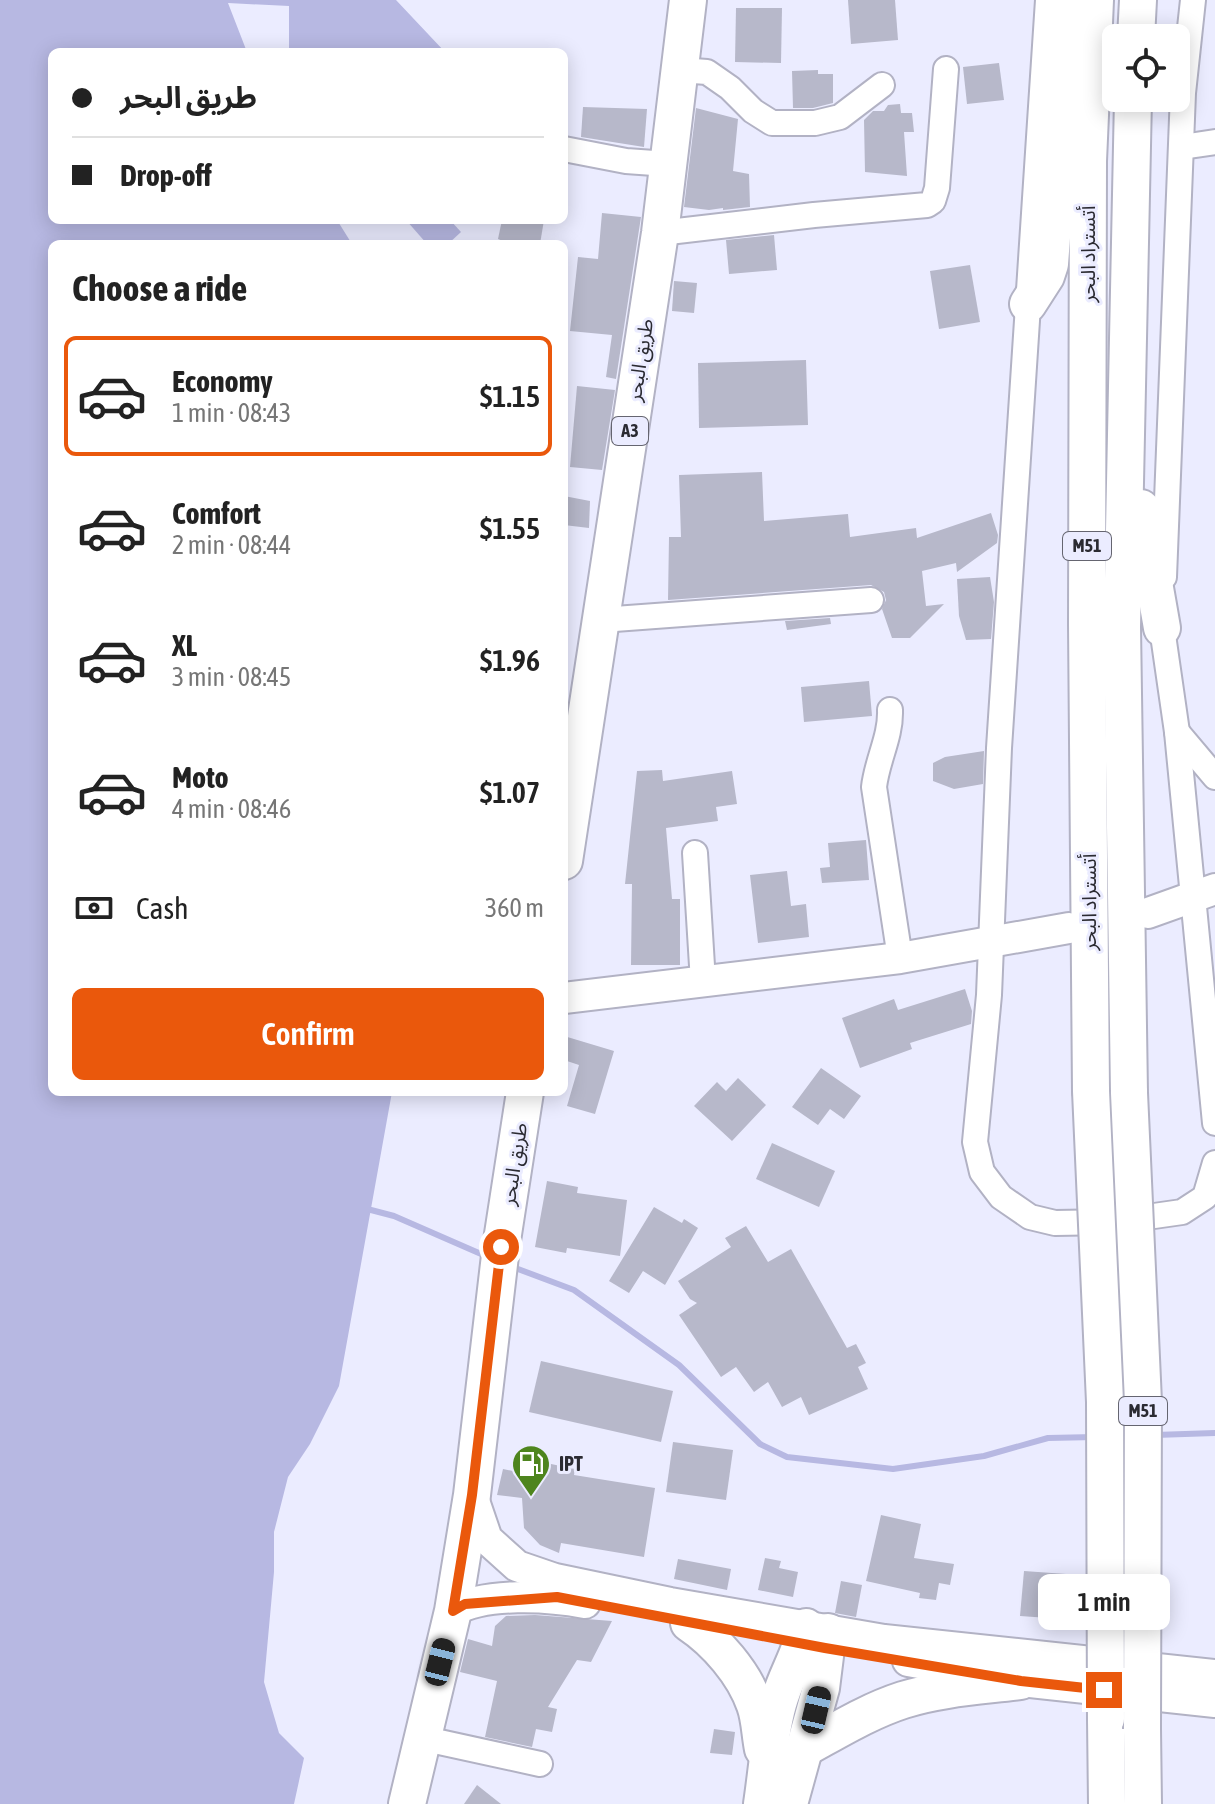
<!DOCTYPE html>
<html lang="en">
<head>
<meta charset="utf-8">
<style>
	body { margin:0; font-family:"Asap Condensed","Noto Sans Arabic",sans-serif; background:#f2f2f2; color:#222; height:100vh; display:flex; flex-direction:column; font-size:30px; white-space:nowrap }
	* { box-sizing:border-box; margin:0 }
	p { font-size:26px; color:#767676 }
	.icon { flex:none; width:44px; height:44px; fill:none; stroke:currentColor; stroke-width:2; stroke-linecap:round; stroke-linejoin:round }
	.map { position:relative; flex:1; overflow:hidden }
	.side { position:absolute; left:48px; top:240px; width:520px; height:856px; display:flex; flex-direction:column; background:#fff; border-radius:12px; box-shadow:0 4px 20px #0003 }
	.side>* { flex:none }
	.guide { position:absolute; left:48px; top:48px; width:520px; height:176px; border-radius:12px; box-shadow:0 4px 20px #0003; display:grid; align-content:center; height:176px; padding:0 24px; background:#fff }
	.fabs { position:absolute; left:1102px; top:24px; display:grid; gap:16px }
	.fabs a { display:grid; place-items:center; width:88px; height:88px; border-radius:12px; background:#fff; box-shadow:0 4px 20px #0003; font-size:40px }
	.end { position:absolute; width:36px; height:36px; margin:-18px; border:10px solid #ea580c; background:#fff; box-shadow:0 0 0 4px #fff }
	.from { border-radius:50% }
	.bubble { position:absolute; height:56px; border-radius:12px; background:#fff; box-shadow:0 4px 20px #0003; font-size:26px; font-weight:600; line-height:56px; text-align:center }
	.car { position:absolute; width:24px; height:48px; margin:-24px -12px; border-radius:10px; box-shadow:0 0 6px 2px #0007; background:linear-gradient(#222 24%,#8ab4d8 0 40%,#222 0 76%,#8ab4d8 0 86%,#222 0) }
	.guide b { display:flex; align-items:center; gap:28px; height:76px; font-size:30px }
	.guide b+b { border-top:2px solid #e0e0e0 }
	.guide i { width:20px; height:20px; background:#222 }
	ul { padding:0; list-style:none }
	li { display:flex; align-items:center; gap:24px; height:120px; margin:0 16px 12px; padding:0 8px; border:4px solid transparent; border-radius:12px }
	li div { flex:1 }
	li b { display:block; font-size:30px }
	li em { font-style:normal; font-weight:600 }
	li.active { border-color:#ea580c }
	li>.icon { width:72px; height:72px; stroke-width:1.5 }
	h2 { padding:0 24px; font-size:36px; line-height:96px }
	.pay { display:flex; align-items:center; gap:20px; height:88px; padding:0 24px; font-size:30px }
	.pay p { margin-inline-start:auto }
	.cta { display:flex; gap:16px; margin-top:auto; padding:16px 24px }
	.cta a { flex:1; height:92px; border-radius:12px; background:#ea580c; color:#fff; font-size:32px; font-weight:600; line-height:92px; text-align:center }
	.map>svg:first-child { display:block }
	.water { fill:#b7b8e2 }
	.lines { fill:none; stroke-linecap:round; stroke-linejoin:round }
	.stream { stroke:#b7b8e2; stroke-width:6 }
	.building { fill:#b7b8ca }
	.minor-casing { stroke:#b2b2c4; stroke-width:28 }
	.major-casing { stroke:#b2b2c4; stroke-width:34 }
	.highway-casing { stroke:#b2b2c4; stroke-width:40 }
	.minor { stroke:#fff; stroke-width:24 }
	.major { stroke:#fff; stroke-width:30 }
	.highway { stroke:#fff; stroke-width:36 }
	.highway-bridge-casing { stroke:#b2b2c4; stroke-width:40; stroke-linecap:butt }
	.highway-bridge { stroke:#fff; stroke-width:36 }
	.route { stroke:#ea580c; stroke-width:10 }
	.labels { text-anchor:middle; stroke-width:6; stroke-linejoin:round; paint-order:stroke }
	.shield { fill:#ebecff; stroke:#656570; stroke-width:2 }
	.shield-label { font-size:18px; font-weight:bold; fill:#2b2b32 }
	.street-label { font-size:20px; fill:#2b2b32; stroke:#ebecff }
	.poi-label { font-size:20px; font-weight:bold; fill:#2b2b32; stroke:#ebecff; text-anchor:start }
</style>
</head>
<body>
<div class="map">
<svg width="1215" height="1804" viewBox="0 0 1215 1804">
	<rect width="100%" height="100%" fill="#ebecff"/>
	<g class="water">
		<path d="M 0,0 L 396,0 L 445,52 L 289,52 L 289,6 L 228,3 L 247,52 L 52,52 L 52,220 L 337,220 L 352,244 L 52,244 L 52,1092 L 392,1092 L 339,1386 L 310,1444 L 288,1477 L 274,1532 L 274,1572 L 264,1682 L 279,1733 L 304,1758 L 294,1804 L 0,1804 Z"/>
		<path d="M 406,220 L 450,220 L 461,232 L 448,244 L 427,244 Z"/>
	</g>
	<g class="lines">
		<g class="stream">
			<path d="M 371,1210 L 394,1216 L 488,1257"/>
			<path d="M 510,1266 L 574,1290 L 679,1365 L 760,1444 L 787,1457 L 893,1469 L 984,1456 L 1048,1438 L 1095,1437"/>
			<path d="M 1155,1435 L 1215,1433"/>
		</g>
	</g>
	<g class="building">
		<path d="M 848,0 L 895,0 L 898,40 L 851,44 Z"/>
		<path d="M 736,8 L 782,8 L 781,63 L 735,62 Z"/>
		<path d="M 999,63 L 1004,100 L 967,104 L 963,67 Z"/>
		<path d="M 818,70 L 818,74 L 833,74 L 833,103 L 813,108 L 793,108 L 792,71 Z"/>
		<path d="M 900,104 L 901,113 L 912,113 L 914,132 L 904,132 L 907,176 L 865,172 L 864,120 L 873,111 L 884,111 L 888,105 Z"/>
		<path d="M 583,107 L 647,109 L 644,147 L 581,137 Z"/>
		<path d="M 696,108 L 738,119 L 733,171 L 749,174 L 750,207 L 723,210 L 723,208 L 709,210 L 684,207 Z"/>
		<path d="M 602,213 L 641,217 L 616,379 L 606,377 L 612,335 L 570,331 L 578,257 L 598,259 Z"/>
		<path d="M 502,220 L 544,220 L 540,244 L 510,244 L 498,239 Z"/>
		<path d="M 774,235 L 777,270 L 729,274 L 726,240 Z"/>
		<path d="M 970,265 L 980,322 L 939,329 L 930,271 Z"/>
		<path d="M 674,281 L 697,283 L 694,313 L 672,311 Z"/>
		<path d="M 806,360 L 808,425 L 699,428 L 698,363 Z"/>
		<path d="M 577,386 L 615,390 L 602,470 L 570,467 Z"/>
		<path d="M 762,472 L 764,521 L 848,514 L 850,537 L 916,528 L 917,538 L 991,513 L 998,535 L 997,543 L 957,572 L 956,563 L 922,571 L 926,606 L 944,604 L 910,638 L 892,638 L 882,609 L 886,600 L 884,592 L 871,585 L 668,600 L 669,537 L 681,537 L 679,475 Z"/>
		<path d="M 564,496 L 590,501 L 589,528 L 564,525 Z"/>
		<path d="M 990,577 L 994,602 L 991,639 L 966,640 L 959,616 L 957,579 Z"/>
		<path d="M 830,618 L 831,624 L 787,630 L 785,621 Z"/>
		<path d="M 869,681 L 872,716 L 804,722 L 801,687 Z"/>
		<path d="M 984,751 L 983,784 L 954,789 L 933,781 L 933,763 L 945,757 Z"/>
		<path d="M 662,770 L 663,781 L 732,771 L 737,804 L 716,807 L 718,821 L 666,828 L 672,899 L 680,899 L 680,965 L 631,965 L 632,884 L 625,884 L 637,771 Z"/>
		<path d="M 866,840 L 869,880 L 822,883 L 820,868 L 830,867 L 828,843 Z"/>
		<path d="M 787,871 L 791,906 L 806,904 L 809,937 L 758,943 L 750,875 Z"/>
		<path d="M 965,989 L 972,1011 L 971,1024 L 910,1043 L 912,1049 L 860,1068 L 842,1018 L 894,999 L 898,1010 Z"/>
		<path d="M 564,1036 L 614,1051 L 595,1114 L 567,1106 L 579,1065 L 564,1060 Z"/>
		<path d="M 821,1068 L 861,1096 L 844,1119 L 830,1109 L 818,1125 L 792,1107 Z"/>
		<path d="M 738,1078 L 766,1105 L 732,1141 L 694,1106 L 717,1082 L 726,1091 Z"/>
		<path d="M 772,1143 L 835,1171 L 819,1207 L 756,1179 Z"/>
		<path d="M 547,1181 L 578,1187 L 577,1193 L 627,1200 L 620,1256 L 567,1248 L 566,1253 L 535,1247 Z"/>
		<path d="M 654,1207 L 682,1223 L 684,1219 L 698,1228 L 665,1285 L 643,1271 L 629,1293 L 609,1281 Z"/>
		<path d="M 746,1226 L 768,1262 L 791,1249 L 847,1348 L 856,1344 L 866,1363 L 858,1367 L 868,1389 L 809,1415 L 801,1397 L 782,1407 L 768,1382 L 754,1392 L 736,1367 L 721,1377 L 679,1315 L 697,1303 L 690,1299 L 678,1281 L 731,1247 L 725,1238 Z"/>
		<path d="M 541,1361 L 673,1391 L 661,1442 L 529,1412 Z"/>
		<path d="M 673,1442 L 733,1450 L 726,1500 L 666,1492 Z"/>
		<path d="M 532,1460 L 575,1469 L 574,1475 L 655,1488 L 644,1557 L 561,1543 L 559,1553 L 540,1545 L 524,1528 L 522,1498 L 497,1495 L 503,1469 L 528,1474 Z"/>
		<path d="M 881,1515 L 921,1524 L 914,1558 L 954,1564 L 950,1585 L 939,1583 L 936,1600 L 919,1598 L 920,1593 L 866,1581 Z"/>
		<path d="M 765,1558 L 781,1561 L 779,1568 L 798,1572 L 793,1597 L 758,1590 Z"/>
		<path d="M 678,1559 L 731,1569 L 727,1590 L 674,1579 Z"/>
		<path d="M 1024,1571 L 1066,1574 L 1063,1619 L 1020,1616 Z"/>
		<path d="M 841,1581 L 862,1585 L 856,1617 L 835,1613 Z"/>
		<path d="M 535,1615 L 612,1621 L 591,1662 L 577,1660 L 548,1707 L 557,1709 L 552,1732 L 536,1729 L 532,1747 L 485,1737 L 497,1681 L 460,1672 L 468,1639 L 492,1646 L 495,1626 L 506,1616 Z"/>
		<path d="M 714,1729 L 735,1732 L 732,1755 L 710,1753 Z"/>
		<path d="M 477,1785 L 501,1804 L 464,1804 Z"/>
	</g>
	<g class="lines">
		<defs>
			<g id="minor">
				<path d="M 1048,0 L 999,748 L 989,995 L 975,1142 L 982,1172 L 1001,1197 L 1030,1217 L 1055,1223 L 1112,1222 L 1182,1212 L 1205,1197 L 1215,1163"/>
				<path d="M 680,70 L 707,72 L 730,88 L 753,111 L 772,123 L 815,123 L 840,117 L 882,85"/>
				<path d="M 1182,147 L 1215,142"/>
				<path d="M 564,149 L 626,161 L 668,164"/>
				<path d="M 660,233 L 814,215 L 927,205 L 933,201 L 937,188 L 946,69"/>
				<path d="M 1164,577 L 1183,93 L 1193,0"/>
				<path d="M 1163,613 L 1162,628 L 1177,732 L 1215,1123"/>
				<path d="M 601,620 L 871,600"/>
				<path d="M 890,710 C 891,737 877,760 874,787 L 900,958"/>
				<path d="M 1177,732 L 1215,777"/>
				<path d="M 695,853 L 703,982"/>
				<path d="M 421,1738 L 540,1764"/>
			</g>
			<g id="major">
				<path d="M 1148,913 L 1215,889"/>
				<path d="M 564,998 L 900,958 L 1069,928"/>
				<path d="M 472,1495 L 487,1539 L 517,1566 L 555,1579 L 670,1603 L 884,1640 L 1215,1675"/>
				<path d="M 453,1611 C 485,1592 549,1596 585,1603"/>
				<path d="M 908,1661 L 1021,1681 L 1215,1702"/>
			</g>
			<g id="highway">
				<path d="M 1136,38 L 1138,0"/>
				<path d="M 1028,304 L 1046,276 L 1050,264 L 1070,0"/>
				<path d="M 1141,508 L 1162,628"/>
				<path d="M 564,861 L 660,233 L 688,0"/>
				<path d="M 1091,1091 L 1087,624 L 1088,161 L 1095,0"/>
				<path d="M 1129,1093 L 1122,627 L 1133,98"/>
				<path d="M 689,1623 C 716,1641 744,1673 755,1705 C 760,1718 760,1735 763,1749"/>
				<path d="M 1106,1719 L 1107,1804"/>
				<path d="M 1142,1729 L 1143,1804"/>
				<path d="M 807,1747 C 838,1730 869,1711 903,1700 C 941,1688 982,1686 1021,1681"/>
				<path d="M 407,1804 L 453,1611 L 472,1495 L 501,1247 L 525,1092"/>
				<path d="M 762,1804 C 767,1771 769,1736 778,1704 C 785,1677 801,1654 806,1627"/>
				<path d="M 789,1804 L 821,1688 L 828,1632"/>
			</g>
		</defs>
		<use href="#minor" class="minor-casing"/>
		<use href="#major" class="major-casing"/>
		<use href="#highway" class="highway-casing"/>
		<use href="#minor" class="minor"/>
		<use href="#major" class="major"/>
		<use href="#highway" class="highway"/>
		<defs>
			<g id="highway-bridge">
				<path d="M 1091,1091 L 1105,1402 L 1106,1719"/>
				<path d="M 1129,1093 L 1143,1402 L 1142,1729"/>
			</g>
		</defs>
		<use href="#highway-bridge" class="highway-bridge-casing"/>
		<use href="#highway-bridge" class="highway-bridge"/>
	</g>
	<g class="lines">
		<path class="route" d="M 501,1247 L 472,1495 L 453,1611 L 465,1604 L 557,1597 L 825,1648 L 1021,1681 L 1104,1690"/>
	</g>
	<defs>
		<symbol id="fuel-pin" viewBox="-11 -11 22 30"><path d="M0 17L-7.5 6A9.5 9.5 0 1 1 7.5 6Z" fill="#4e851e" stroke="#ebecff"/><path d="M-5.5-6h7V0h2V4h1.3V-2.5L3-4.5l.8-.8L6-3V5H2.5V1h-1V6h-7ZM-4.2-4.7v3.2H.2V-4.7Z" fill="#fff"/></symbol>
	</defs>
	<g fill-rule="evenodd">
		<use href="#fuel-pin" x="509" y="1442" width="44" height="60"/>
	</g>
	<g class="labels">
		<g class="shield">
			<rect x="612" y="417" width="36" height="28" rx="6"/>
			<rect x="1063" y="532" width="48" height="28" rx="6"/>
			<rect x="1119" y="1397" width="48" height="28" rx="6"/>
		</g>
		<g class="shield-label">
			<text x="630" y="437">A3</text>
			<text x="1087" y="552">M51</text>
			<text x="1143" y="1417">M51</text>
		</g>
		<g class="street-label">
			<text transform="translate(1088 254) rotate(-90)" y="7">أتستراد البحر</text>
			<text transform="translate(640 360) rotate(-81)" y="7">طريق البحر</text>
			<text transform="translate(1089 902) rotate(-90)" y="7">أتستراد البحر</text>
			<text transform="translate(514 1164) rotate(-81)" y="7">طريق البحر</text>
		</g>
		<g class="poi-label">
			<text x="559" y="1471">IPT</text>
		</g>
	</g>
</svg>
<div class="fabs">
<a><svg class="icon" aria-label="locate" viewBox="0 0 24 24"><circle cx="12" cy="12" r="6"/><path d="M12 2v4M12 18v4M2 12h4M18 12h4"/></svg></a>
</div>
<i class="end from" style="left:501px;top:1247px"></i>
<i class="end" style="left:1104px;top:1690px"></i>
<div class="bubble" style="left:1038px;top:1574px;width:132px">1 min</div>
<i class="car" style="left:440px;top:1662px;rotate:14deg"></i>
<i class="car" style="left:816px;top:1710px;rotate:13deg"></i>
<div class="guide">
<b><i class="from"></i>طريق البحر</b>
<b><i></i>Drop-off</b>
</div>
<section class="side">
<h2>Choose a ride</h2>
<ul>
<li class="active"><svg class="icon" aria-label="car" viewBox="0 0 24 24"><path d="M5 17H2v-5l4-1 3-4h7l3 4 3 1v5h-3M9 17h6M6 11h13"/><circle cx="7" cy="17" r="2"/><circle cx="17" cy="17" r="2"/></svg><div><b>Economy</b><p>1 min · 08:43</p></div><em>$1.15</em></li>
<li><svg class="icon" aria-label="car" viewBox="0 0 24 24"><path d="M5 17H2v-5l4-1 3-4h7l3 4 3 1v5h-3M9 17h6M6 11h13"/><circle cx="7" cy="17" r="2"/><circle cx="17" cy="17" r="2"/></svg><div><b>Comfort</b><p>2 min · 08:44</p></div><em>$1.55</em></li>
<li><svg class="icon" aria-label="car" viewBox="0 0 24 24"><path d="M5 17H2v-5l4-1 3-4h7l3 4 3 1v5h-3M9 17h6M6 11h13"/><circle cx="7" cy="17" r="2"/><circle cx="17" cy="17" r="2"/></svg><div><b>XL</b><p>3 min · 08:45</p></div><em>$1.96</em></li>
<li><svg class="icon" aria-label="car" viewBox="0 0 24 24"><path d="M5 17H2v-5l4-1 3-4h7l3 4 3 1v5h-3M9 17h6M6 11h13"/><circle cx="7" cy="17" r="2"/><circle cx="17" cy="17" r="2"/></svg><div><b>Moto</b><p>4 min · 08:46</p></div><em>$1.07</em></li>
</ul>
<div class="pay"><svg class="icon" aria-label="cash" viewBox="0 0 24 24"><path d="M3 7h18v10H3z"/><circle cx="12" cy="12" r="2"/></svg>Cash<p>360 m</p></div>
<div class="cta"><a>Confirm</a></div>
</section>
</div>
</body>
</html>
